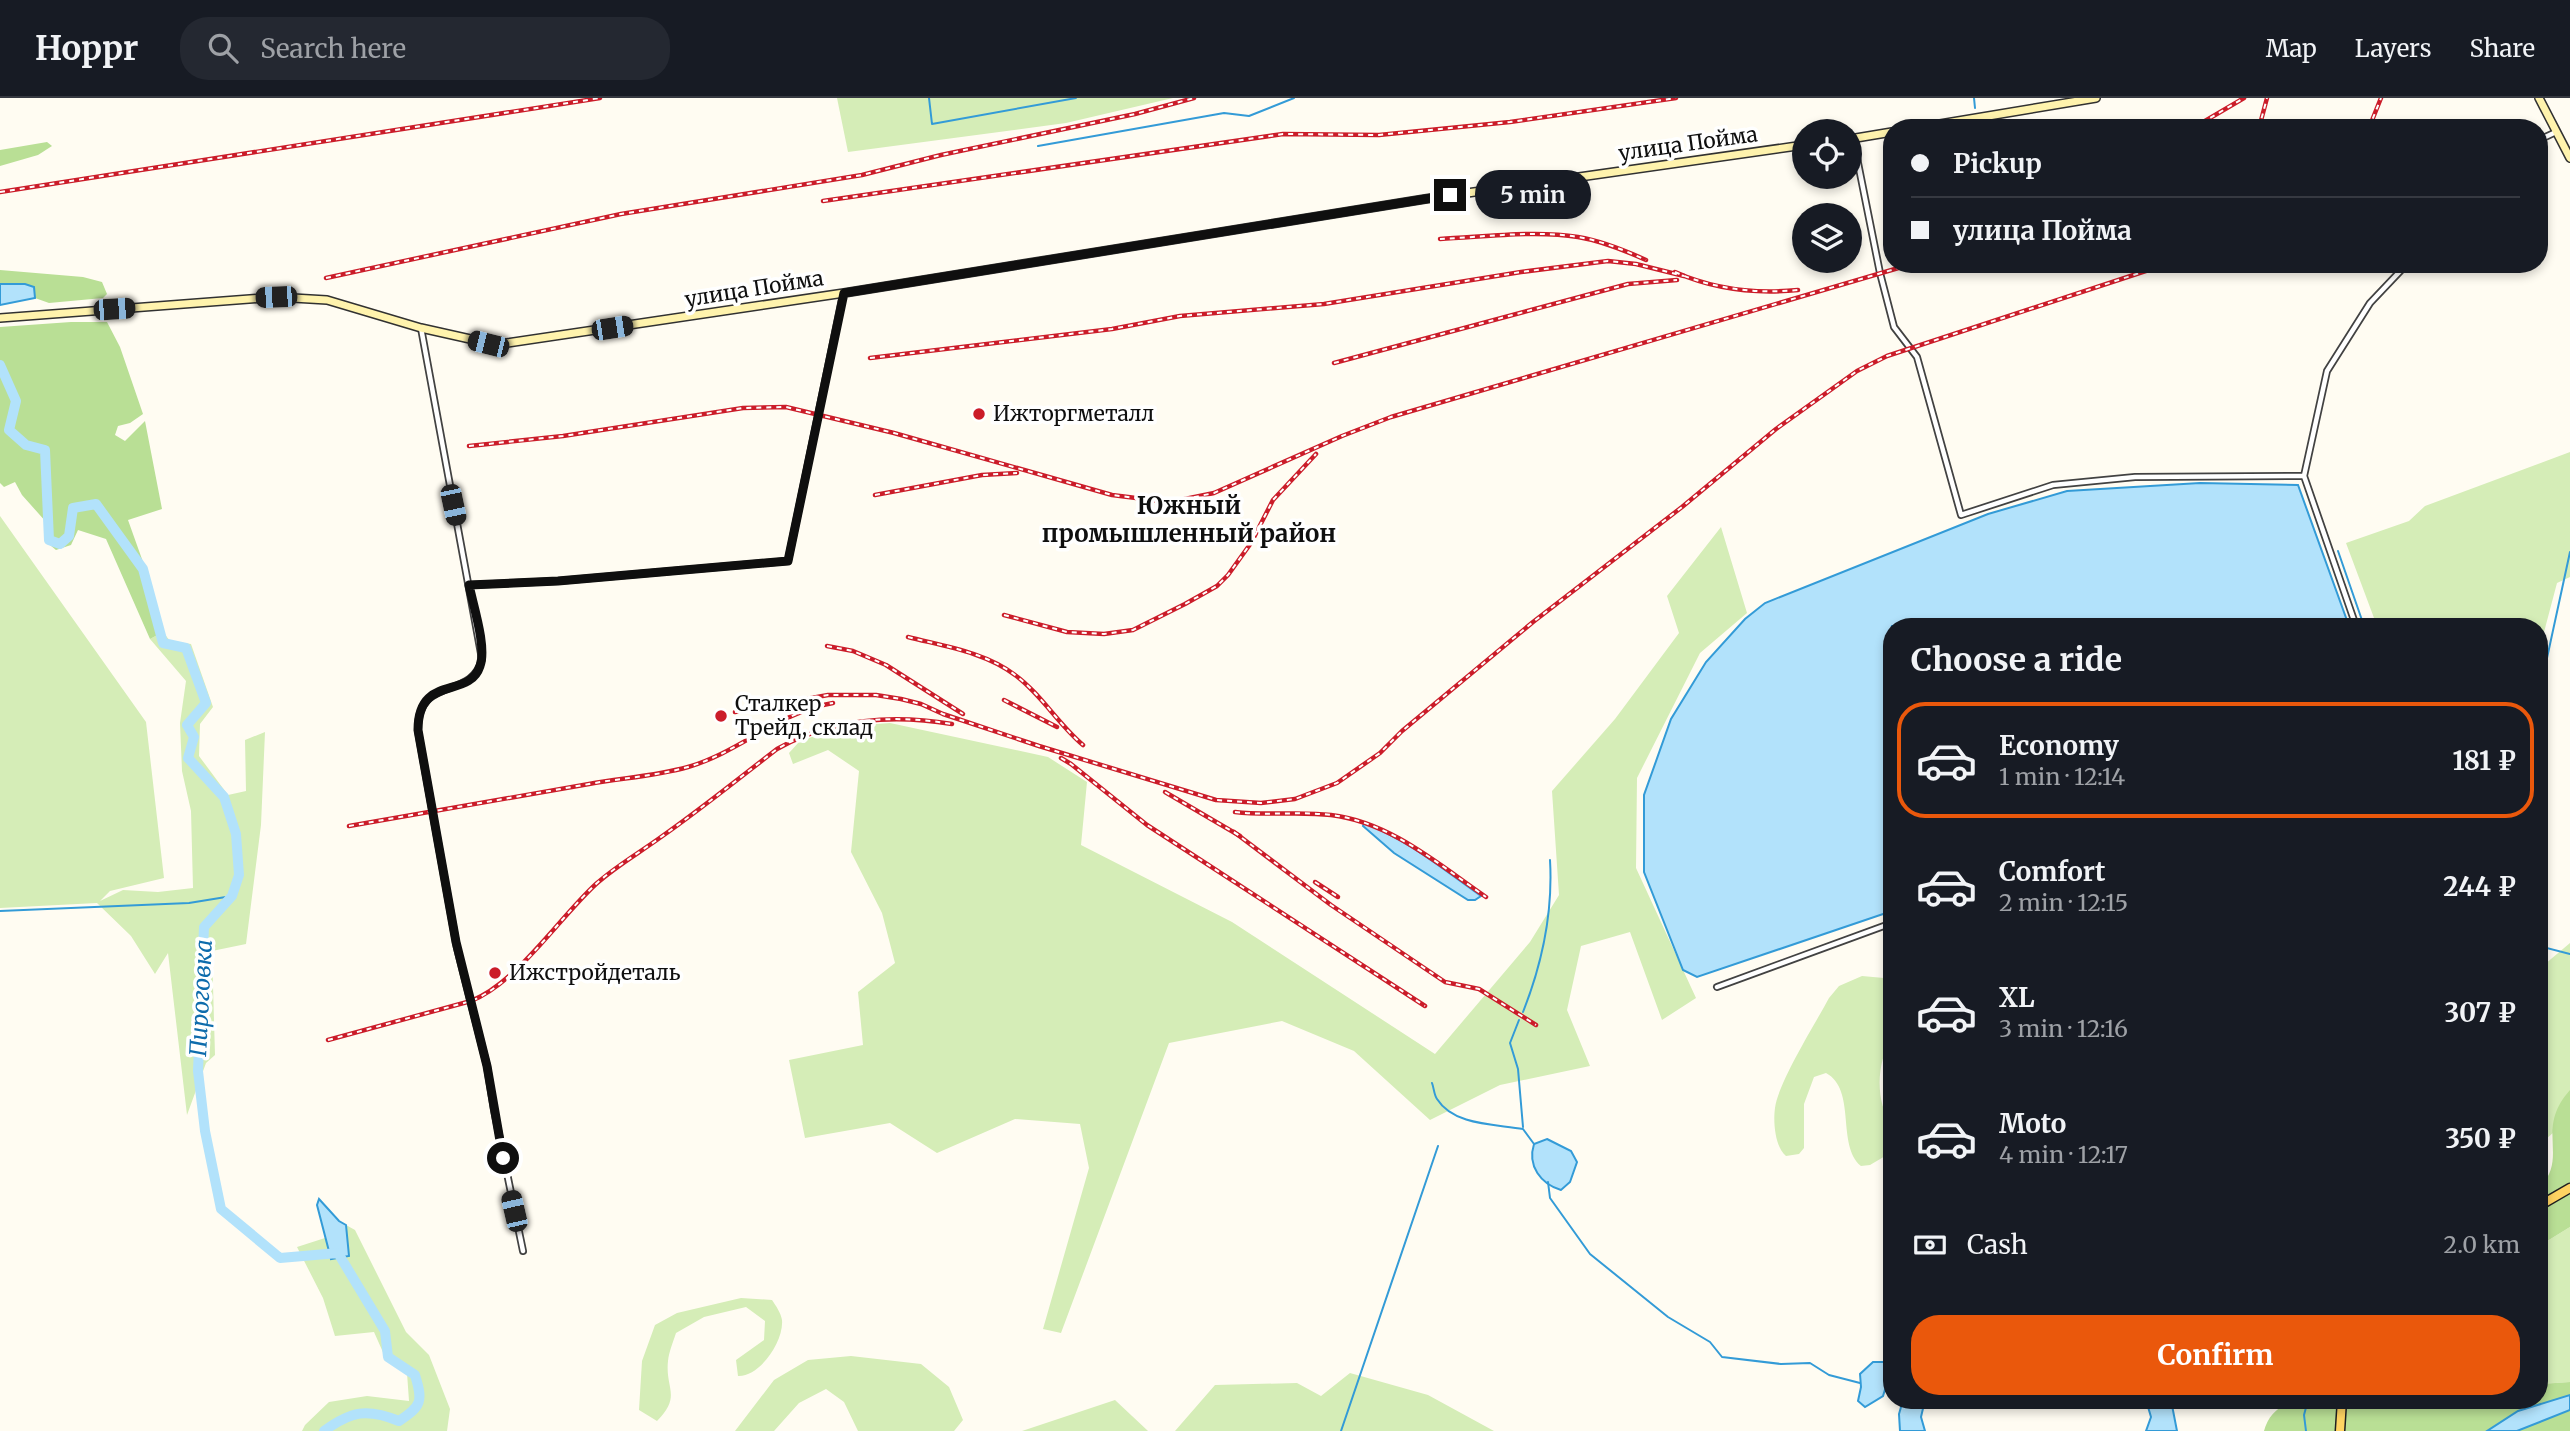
<!DOCTYPE html>
<html lang="en">
<head>
<meta charset="utf-8">
<style>
	body { margin:0; font-family:Merriweather,serif; background:#242831; color:#f1f3f6; height:100vh; display:flex; flex-direction:column; font-size:26px; white-space:nowrap }
	* { box-sizing:border-box; margin:0 }
	p { font-size:23px; color:#9ea1a6 }
	.icon { flex:none; width:38px; height:38px; fill:none; stroke:currentColor; stroke-width:2; stroke-linecap:round; stroke-linejoin:round }
	.map { position:relative; flex:1; overflow:hidden }
	.details { position:absolute; left:1883px; top:520px; width:665px; height:791px; display:flex; flex-direction:column; background:#171b24; border-radius:28px; box-shadow:0 4px 10px #0003 }
	.details>* { flex:none }
	.guide { position:absolute; left:1883px; top:21px; width:665px; height:154px; border-radius:28px; box-shadow:0 4px 10px #0003; display:grid; align-content:center; height:154px; padding:0 28px; background:#171b24 }
	.fabs { position:absolute; left:1792px; top:21px; display:grid; gap:14px }
	.fabs a { display:grid; place-items:center; width:70px; height:70px; border-radius:50%; background:#171b24; box-shadow:0 4px 10px #0003; font-size:35px }
	.end { position:absolute; width:32px; height:32px; margin:-16px; border:9px solid #0f0f0f; background:#fff; box-shadow:0 0 0 4px #fff }
	.from { border-radius:50% }
	.bubble { position:absolute; height:49px; border-radius:24px; background:#171b24; box-shadow:0 4px 10px #0003; font-size:23px; font-weight:700; line-height:49px; text-align:center }
	.car { position:absolute; width:21px; height:42px; margin:-21px -10px; border-radius:9px; box-shadow:0 0 5px 2px #0007; background:linear-gradient(#222 24%,#8ab4d8 0 40%,#222 0 76%,#8ab4d8 0 86%,#222 0) }
	.guide b { display:flex; align-items:center; gap:24px; height:66px; font-size:26px }
	.guide b+b { border-top:2px solid #363941 }
	.guide i { width:18px; height:18px; background:#f1f3f6 }
	ul { padding:0; list-style:none }
	li { display:flex; align-items:center; gap:21px; height:116px; margin:0 14px 10px; padding:0 14px; border:4px solid transparent; border-radius:28px }
	li div { flex:1 }
	li b { display:block; font-size:26px }
	li em { font-style:normal; font-weight:700 }
	li.selected { border-color:#ea580c }
	li>.icon { width:63px; height:63px; stroke-width:1.5 }
	h2 { padding:0 28px; font-size:32px; line-height:84px }
	.pay { display:flex; align-items:center; gap:18px; height:77px; padding:0 28px; font-size:26px }
	.pay p { margin-inline-start:auto }
	.action { display:flex; gap:14px; margin-top:auto; padding:14px 28px }
	.action a { flex:1; height:80px; border-radius:28px; background:#ea580c; color:#fff; font-size:28px; font-weight:700; line-height:80px; text-align:center }
	header { display:flex; align-items:center; gap:42px; box-sizing:border-box; height:98px; padding:0 35px; background:#171b24; border-bottom:2px solid #363941 }
	header strong { font-size:33px }
	nav { display:flex; gap:38px; margin-inline-start:auto; font-size:24px }
	.search { width:490px; height:63px; background:#242831; display:flex; align-items:center; gap:18px; box-sizing:border-box; padding:0 24px; border-radius:28px; color:#9ea1a6; font-size:26px }
	.map>svg:first-child { display:block }
	.green { fill:#d5edb7 }
	.forest { fill:#b9df95 }
	.water { fill:#b2e2fb; stroke:#339bd7; stroke-width:2 }
	.lines { fill:none; stroke-linecap:round; stroke-linejoin:round }
	.stream { stroke:#339bd7; stroke-width:2 }
	.river { stroke:#b2e2fb; stroke-width:10 }
	.street-casing { stroke:#424242; stroke-width:8 }
	.secondary-casing { stroke:#313131; stroke-width:10 }
	.primary-casing { stroke:#202020; stroke-width:11 }
	.street { stroke:#fff; stroke-width:4.5 }
	.secondary { stroke:#fff3ad; stroke-width:7 }
	.primary { stroke:#ffd462; stroke-width:8 }
	.rail-casing { stroke:#cb1c29; stroke-width:4.5 }
	.rail { stroke:#fff; stroke-width:2; stroke-dasharray:5; stroke-linecap:butt }
	.route { stroke:#0f0f0f; stroke-width:9 }
	.poi-dot { fill:#cb1c29; stroke:#fff; stroke-width:2.5 }
	.labels { text-anchor:middle; stroke-width:7; stroke-linejoin:round; paint-order:stroke }
	.street-label { font-size:21px; fill:#0f0f0f; stroke:#fff }
	.poi-label { font-size:21px; fill:#0f0f0f; stroke:#fff; text-anchor:start }
	.water-label { font-size:23px; font-style:italic; fill:#0e6cac; stroke:#fff }
	.quarter-label { font-size:24px; font-weight:bold; fill:#0f0f0f; stroke:#fff }
</style>
</head>
<body>
<header>
<strong>Hoppr</strong>
<div class="search"><svg class="icon" aria-label="search" viewBox="0 0 24 24"><circle cx="10" cy="10" r="6"/><path d="M15 15l6 6"/></svg>Search here</div>
<nav><a>Map</a><a>Layers</a><a>Share</a></nav>
</header>
<div class="map">
<svg width="2570" height="1333" viewBox="0 0 2570 1333">
	<rect width="100%" height="100%" fill="#fffcf2"/>
	<g class="green">
		<path d="M 837,0 L 1173,0 L 1066,25 L 848,54 Z"/>
		<path d="M 2570,354 L 2570,479 L 2557,485 L 2539,553 L 2539,528 L 2377,528 L 2346,445 L 2409,423 L 2425,408 Z"/>
		<path d="M 0,418 L 146,624 L 164,780 L 110,793 L 100,803 L 123,792 L 158,794 L 193,790 L 191,713 L 182,673 L 180,625 L 186,583 L 150,541 L 163,534 L 170,543 L 191,546 L 213,609 L 200,626 L 199,658 L 228,697 L 246,693 L 245,642 L 265,634 L 261,727 L 246,846 L 212,853 L 215,957 L 206,965 L 187,1017 L 168,855 L 155,876 L 131,838 L 97,805 L 0,810 Z"/>
		<path d="M 1721,429 L 1747,515 L 1700,555 L 1637,680 L 1636,770 L 1696,900 L 1662,922 L 1630,834 L 1581,848 L 1567,912 L 1590,968 L 1500,987 L 1430,1022 L 1354,953 L 1282,923 L 1169,945 L 1061,1235 L 1043,1231 L 1089,1070 L 1080,1026 L 1015,1021 L 937,1055 L 890,1025 L 805,1040 L 789,962 L 863,947 L 858,894 L 895,865 L 882,815 L 851,754 L 859,673 L 828,652 L 793,666 L 789,655 L 799,644 L 837,629 L 890,625 L 1048,659 L 1087,684 L 1081,747 L 1232,824 L 1435,956 L 1530,844 L 1559,797 L 1552,693 L 1615,621 L 1679,535 L 1667,498 Z"/>
		<path d="M 2570,845 L 2570,1020 L 2539,1047 L 2539,871 Z"/>
		<path d="M 1862,878 L 1884,880 L 1892,884 L 1892,943 C 1876,961 1875,1008 1892,1025 L 1892,1054 L 1870,1067 L 1861,1068 C 1836,1047 1857,992 1826,975 L 1814,979 L 1804,1006 L 1804,1050 L 1799,1056 L 1786,1058 C 1775,1049 1773,1024 1775,1010 C 1778,985 1815,926 1829,900 L 1839,888 Z"/>
		<path d="M 346,1127 L 355,1132 L 406,1234 L 429,1257 L 450,1311 L 447,1333 L 302,1333 L 305,1327 L 329,1304 L 367,1298 L 409,1303 L 407,1275 L 386,1261 L 374,1234 L 335,1238 L 323,1200 L 297,1149 L 325,1140 L 331,1161 L 349,1158 Z"/>
		<path d="M 2570,1129 L 2570,1284 L 2539,1286 L 2539,1148 Z"/>
		<path d="M 741,1200 L 772,1202 C 776,1208 781,1215 782,1222 C 784,1243 760,1279 738,1278 L 736,1262 L 764,1242 L 765,1223 L 746,1209 L 704,1219 L 676,1235 C 673,1244 669,1254 668,1263 C 665,1291 682,1298 657,1323 L 639,1312 L 642,1263 L 655,1227 L 677,1215 Z"/>
		<path d="M 851,1258 L 921,1266 L 949,1289 L 963,1322 L 954,1333 L 858,1333 L 844,1304 L 826,1291 L 799,1305 L 774,1333 L 735,1333 L 774,1282 L 808,1262 Z"/>
		<path d="M 1350,1275 L 1428,1297 L 1494,1333 L 1175,1333 L 1215,1287 L 1297,1285 L 1321,1298 Z"/>
		<path d="M 1115,1302 L 1148,1333 L 1022,1333 Z"/>
	</g>
	<g class="forest">
		<path d="M 47,44 L 52,48 L 38,57 L 0,68 L 0,52 Z"/>
		<path d="M 0,172 L 83,179 L 102,184 L 107,196 L 103,200 L 49,205 L 35,200 L 35,194 L 25,186 L 0,186 Z"/>
		<path d="M 71,224 L 107,224 L 120,249 L 143,316 L 130,325 L 118,328 L 115,337 L 125,343 L 145,323 L 162,411 L 128,422 L 148,478 L 163,534 L 150,541 L 106,441 L 78,432 L 71,447 L 56,452 L 44,442 L 47,425 L 22,397 L 15,384 L 4,389 L 0,385 L 0,229 Z"/>
		<path d="M 2570,992 L 2570,1129 L 2539,1148 L 2539,1090 C 2570,1059 2534,1032 2570,992 Z"/>
		<path d="M 2570,1284 L 2570,1297 L 2518,1313 L 2487,1333 L 2264,1333 C 2268,1317 2279,1308 2294,1302 L 2539,1302 L 2539,1286 Z"/>
		<path d="M 2564,1312 L 2570,1312 L 2570,1333 L 2517,1333 Z"/>
	</g>
	<g class="water">
		<path d="M 0,186 L 25,186 L 34,189 L 35,200 L 0,207 Z"/>
		<path d="M 2200,385 L 2298,387 L 2349,528 L 1892,528 L 1892,813 L 1697,879 L 1683,872 L 1644,774 L 1644,697 L 1671,621 L 1706,564 L 1745,521 L 1765,505 L 1988,416 L 2067,393 Z"/>
		<path d="M 1364,725 C 1407,741 1444,772 1481,798 L 1475,802 L 1468,802 L 1394,755 L 1363,728 Z"/>
		<path d="M 1547,1041 L 1571,1053 L 1577,1064 L 1570,1084 L 1561,1092 C 1541,1086 1527,1068 1534,1046 Z"/>
		<path d="M 319,1101 L 339,1123 L 346,1127 L 349,1158 L 331,1161 L 317,1107 Z"/>
		<path d="M 1873,1264 L 1889,1264 L 1890,1275 L 1883,1298 L 1865,1309 L 1858,1303 L 1861,1289 L 1860,1276 Z"/>
		<path d="M 2570,1297 L 2570,1312 L 2517,1333 L 2487,1333 L 2518,1313 Z"/>
		<path d="M 1903,1302 L 1925,1302 L 1921,1319 L 1925,1333 L 1900,1333 L 1899,1316 Z"/>
		<path d="M 2146,1302 L 2171,1302 L 2177,1333 L 2146,1333 L 2151,1319 Z"/>
	</g>
	<g class="lines">
		<g class="stream">
			<path d="M 929,0 L 932,26 L 1076,0"/>
			<path d="M 1974,0 L 1975,10"/>
			<path d="M 1038,48 L 1224,15 L 1249,18 L 1294,0"/>
			<path d="M 2338,453 L 2364,528"/>
			<path d="M 2539,597 L 2570,454"/>
			<path d="M 0,813 L 189,805 L 232,798"/>
			<path d="M 2539,848 L 2570,856"/>
			<path d="M 1523,914 C 1542,866 1553,814 1550,762"/>
			<path d="M 1519,922 L 1510,945 L 1518,971 L 1523,1029"/>
			<path d="M 1432,985 C 1434,990 1434,997 1437,1001 C 1454,1028 1496,1026 1523,1031 L 1534,1046"/>
			<path d="M 1548,1084 L 1550,1100 L 1590,1156 L 1668,1219 L 1710,1244 L 1722,1259 L 1781,1266 L 1810,1265 L 1829,1277 L 1860,1285"/>
			<path d="M 1341,1333 L 1438,1048"/>
			<path d="M 2306,1333 L 2304,1317 L 2308,1302"/>
		</g>
		<path class="river" d="M 0,267 L 16,303 L 9,332 L 26,347 L 45,352 L 49,442 L 60,446 L 69,438 L 73,410 L 96,406 L 143,471 L 163,545 L 186,550 L 206,605 L 187,627 L 194,639 L 188,660 L 224,699 L 236,736 L 239,777 L 232,798 L 204,829 L 198,973 L 205,1033 L 221,1111 L 280,1160 L 338,1155 L 385,1233 L 388,1259 L 415,1277 C 423,1303 422,1308 399,1323 C 367,1310 351,1313 324,1333"/>
		<defs>
			<g id="street">
				<path d="M 1853,40 L 1880,175 L 1894,229 L 1917,259 L 1961,417 L 2053,387 L 2135,379 L 2304,378"/>
				<path d="M 2539,42 L 2556,34"/>
				<path d="M 421,230 L 482,561 C 472,603 417,576 418,633 L 457,850 L 487,968 L 494,1012 L 523,1153"/>
				<path d="M 469,487 L 558,483 L 788,463 L 843,196"/>
				<path d="M 2356,528 L 2304,378 L 2327,273 L 2370,205 L 2407,166"/>
				<path d="M 1717,889 L 1892,825"/>
			</g>
			<g id="secondary">
				<path d="M 2539,0 L 2570,60"/>
				<path d="M 1916,30 L 2096,0"/>
				<path d="M 1850,41 L 1892,34"/>
				<path d="M 0,220 L 276,199 L 327,202 L 421,230 L 488,245 L 507,245 L 844,195 L 1425,101 L 1804,47"/>
			</g>
			<g id="primary">
				<path d="M 2539,1108 L 2570,1090"/>
				<path d="M 2340,1333 L 2342,1302"/>
			</g>
		</defs>
		<use href="#street" class="street-casing"/>
		<use href="#secondary" class="secondary-casing"/>
		<use href="#primary" class="primary-casing"/>
		<use href="#street" class="street"/>
		<use href="#secondary" class="secondary"/>
		<use href="#primary" class="primary"/>
		<defs>
			<g id="rail">
				<path d="M 2193,30 L 2244,0"/>
				<path d="M 2259,30 L 2267,0"/>
				<path d="M 2369,30 L 2381,0"/>
				<path d="M 0,94 L 600,0"/>
				<path d="M 823,103 L 1283,36 L 1379,37 L 1510,24 L 1676,0"/>
				<path d="M 1440,141 C 1484,139 1535,132 1578,139 C 1602,143 1624,152 1646,162"/>
				<path d="M 1675,174 C 1713,191 1757,196 1798,192"/>
				<path d="M 326,180 L 621,116 L 862,77 L 941,57 L 1135,16 L 1194,0"/>
				<path d="M 870,260 L 1112,231 L 1180,218 L 1324,206 L 1521,174 L 1608,163 L 1636,166 L 1684,178"/>
				<path d="M 1334,265 L 1628,186 L 1677,182"/>
				<path d="M 469,348 L 563,338 L 743,310 L 786,309 L 894,335 L 1112,397 L 1160,403 L 1180,402 L 1214,395 L 1342,338 L 1391,319 L 1912,166"/>
				<path d="M 875,397 L 982,377 L 1017,375"/>
				<path d="M 1004,517 L 1067,534 L 1104,536 L 1133,532 L 1185,506 L 1217,488 L 1228,477 L 1251,445 L 1273,402 L 1316,356"/>
				<path d="M 908,539 C 943,548 985,554 1015,577 C 1041,596 1058,626 1083,647"/>
				<path d="M 827,548 L 853,553 L 886,567 L 963,616"/>
				<path d="M 1004,602 L 1057,629"/>
				<path d="M 735,614 L 828,597 L 876,597 L 901,601 L 921,606 L 943,616 L 1039,648 L 1216,702 L 1261,705 L 1295,701 L 1337,685 L 1380,655 L 1402,633 L 1533,524 L 1682,409 L 1776,331 L 1857,273 L 1887,258 L 2167,166"/>
				<path d="M 1061,660 L 1071,666 L 1147,727 L 1425,908"/>
				<path d="M 1165,694 L 1240,738"/>
				<path d="M 1235,714 C 1267,718 1299,713 1331,717 C 1390,724 1438,766 1486,799"/>
				<path d="M 349,728 C 429,714 509,700 589,686 C 622,680 656,678 688,669 C 740,654 779,614 833,605"/>
				<path d="M 1234,734 L 1331,807 L 1445,884 L 1479,891 L 1536,927"/>
				<path d="M 1315,784 L 1338,799"/>
				<path d="M 328,942 L 471,903 C 517,885 559,820 596,786 C 616,768 639,755 661,739 C 701,711 738,681 777,651 C 832,620 891,616 952,626"/>
			</g>
		</defs>
		<use href="#rail" class="rail-casing"/>
		<use href="#rail" class="rail"/>
	</g>
	<g class="lines">
		<path class="route" d="M 503,1060 L 487,968 L 456,844 L 418,632 C 418,575 469,602 480,568 C 487,549 473,507 469,487 L 558,483 L 788,463 L 844,195 L 1450,97"/>
	</g>
	<g class="poi-dot">
		<circle cx="979" cy="316" r="7"/>
		<circle cx="721" cy="618" r="7"/>
		<circle cx="495" cy="875" r="7"/>
	</g>
	<g class="labels">
		<g class="street-label">
			<text transform="translate(1688 46) rotate(-8)" y="7">улица Пойма</text>
			<text transform="translate(754 191) rotate(-9)" y="7">улица Пойма</text>
		</g>
		<g class="poi-label">
			<text x="993" y="323">Ижторгметалл</text>
			<text x="735" y="613">Сталкер<tspan x="735" dy="24">Трейд, склад</tspan></text>
			<text x="509" y="882">Ижстройдеталь</text>
		</g>
		<g class="water-label">
			<text transform="translate(201 900) rotate(-87)" y="8">Пироговка</text>
		</g>
		<g class="quarter-label">
			<text x="1189" y="416">Южный<tspan x="1189" dy="28">промышленный район</tspan></text>
		</g>
	</g>
</svg>
<div class="fabs">
<a><svg class="icon" aria-label="locate" viewBox="0 0 24 24"><circle cx="12" cy="12" r="6"/><path d="M12 2v4M12 18v4M2 12h4M18 12h4"/></svg></a>
<a><svg class="icon" aria-label="layers" viewBox="0 0 24 24"><path d="M12 4l9 5-9 5-9-5zM3 14l9 5 9-5"/></svg></a>
</div>
<i class="end from" style="left:503px;top:1060px"></i>
<i class="end" style="left:1450px;top:97px"></i>
<div class="bubble" style="left:1475px;top:72px;width:116px">5 min</div>
<i class="car" style="left:276px;top:199px;rotate:268deg"></i>
<i class="car" style="left:114px;top:211px;rotate:86deg"></i>
<i class="car" style="left:612px;top:230px;rotate:81deg"></i>
<i class="car" style="left:488px;top:246px;rotate:284deg"></i>
<i class="car" style="left:453px;top:407px;rotate:168deg"></i>
<i class="car" style="left:514px;top:1113px;rotate:347deg"></i>
<div class="guide">
<b><i class="from"></i>Pickup</b>
<b><i></i>улица Пойма</b>
</div>
<section class="details">
<h2>Choose a ride</h2>
<ul>
<li class="selected"><svg class="icon" aria-label="car" viewBox="0 0 24 24"><path d="M5 17H2v-5l4-1 3-4h7l3 4 3 1v5h-3M9 17h6M6 11h13"/><circle cx="7" cy="17" r="2"/><circle cx="17" cy="17" r="2"/></svg><div><b>Economy</b><p>1 min · 12:14</p></div><em>181 ₽</em></li>
<li><svg class="icon" aria-label="car" viewBox="0 0 24 24"><path d="M5 17H2v-5l4-1 3-4h7l3 4 3 1v5h-3M9 17h6M6 11h13"/><circle cx="7" cy="17" r="2"/><circle cx="17" cy="17" r="2"/></svg><div><b>Comfort</b><p>2 min · 12:15</p></div><em>244 ₽</em></li>
<li><svg class="icon" aria-label="car" viewBox="0 0 24 24"><path d="M5 17H2v-5l4-1 3-4h7l3 4 3 1v5h-3M9 17h6M6 11h13"/><circle cx="7" cy="17" r="2"/><circle cx="17" cy="17" r="2"/></svg><div><b>XL</b><p>3 min · 12:16</p></div><em>307 ₽</em></li>
<li><svg class="icon" aria-label="car" viewBox="0 0 24 24"><path d="M5 17H2v-5l4-1 3-4h7l3 4 3 1v5h-3M9 17h6M6 11h13"/><circle cx="7" cy="17" r="2"/><circle cx="17" cy="17" r="2"/></svg><div><b>Moto</b><p>4 min · 12:17</p></div><em>350 ₽</em></li>
</ul>
<div class="pay"><svg class="icon" aria-label="cash" viewBox="0 0 24 24"><path d="M3 7h18v10H3z"/><circle cx="12" cy="12" r="2"/></svg>Cash<p>2.0 km</p></div>
<div class="action"><a>Confirm</a></div>
</section>
</div>
</body>
</html>
